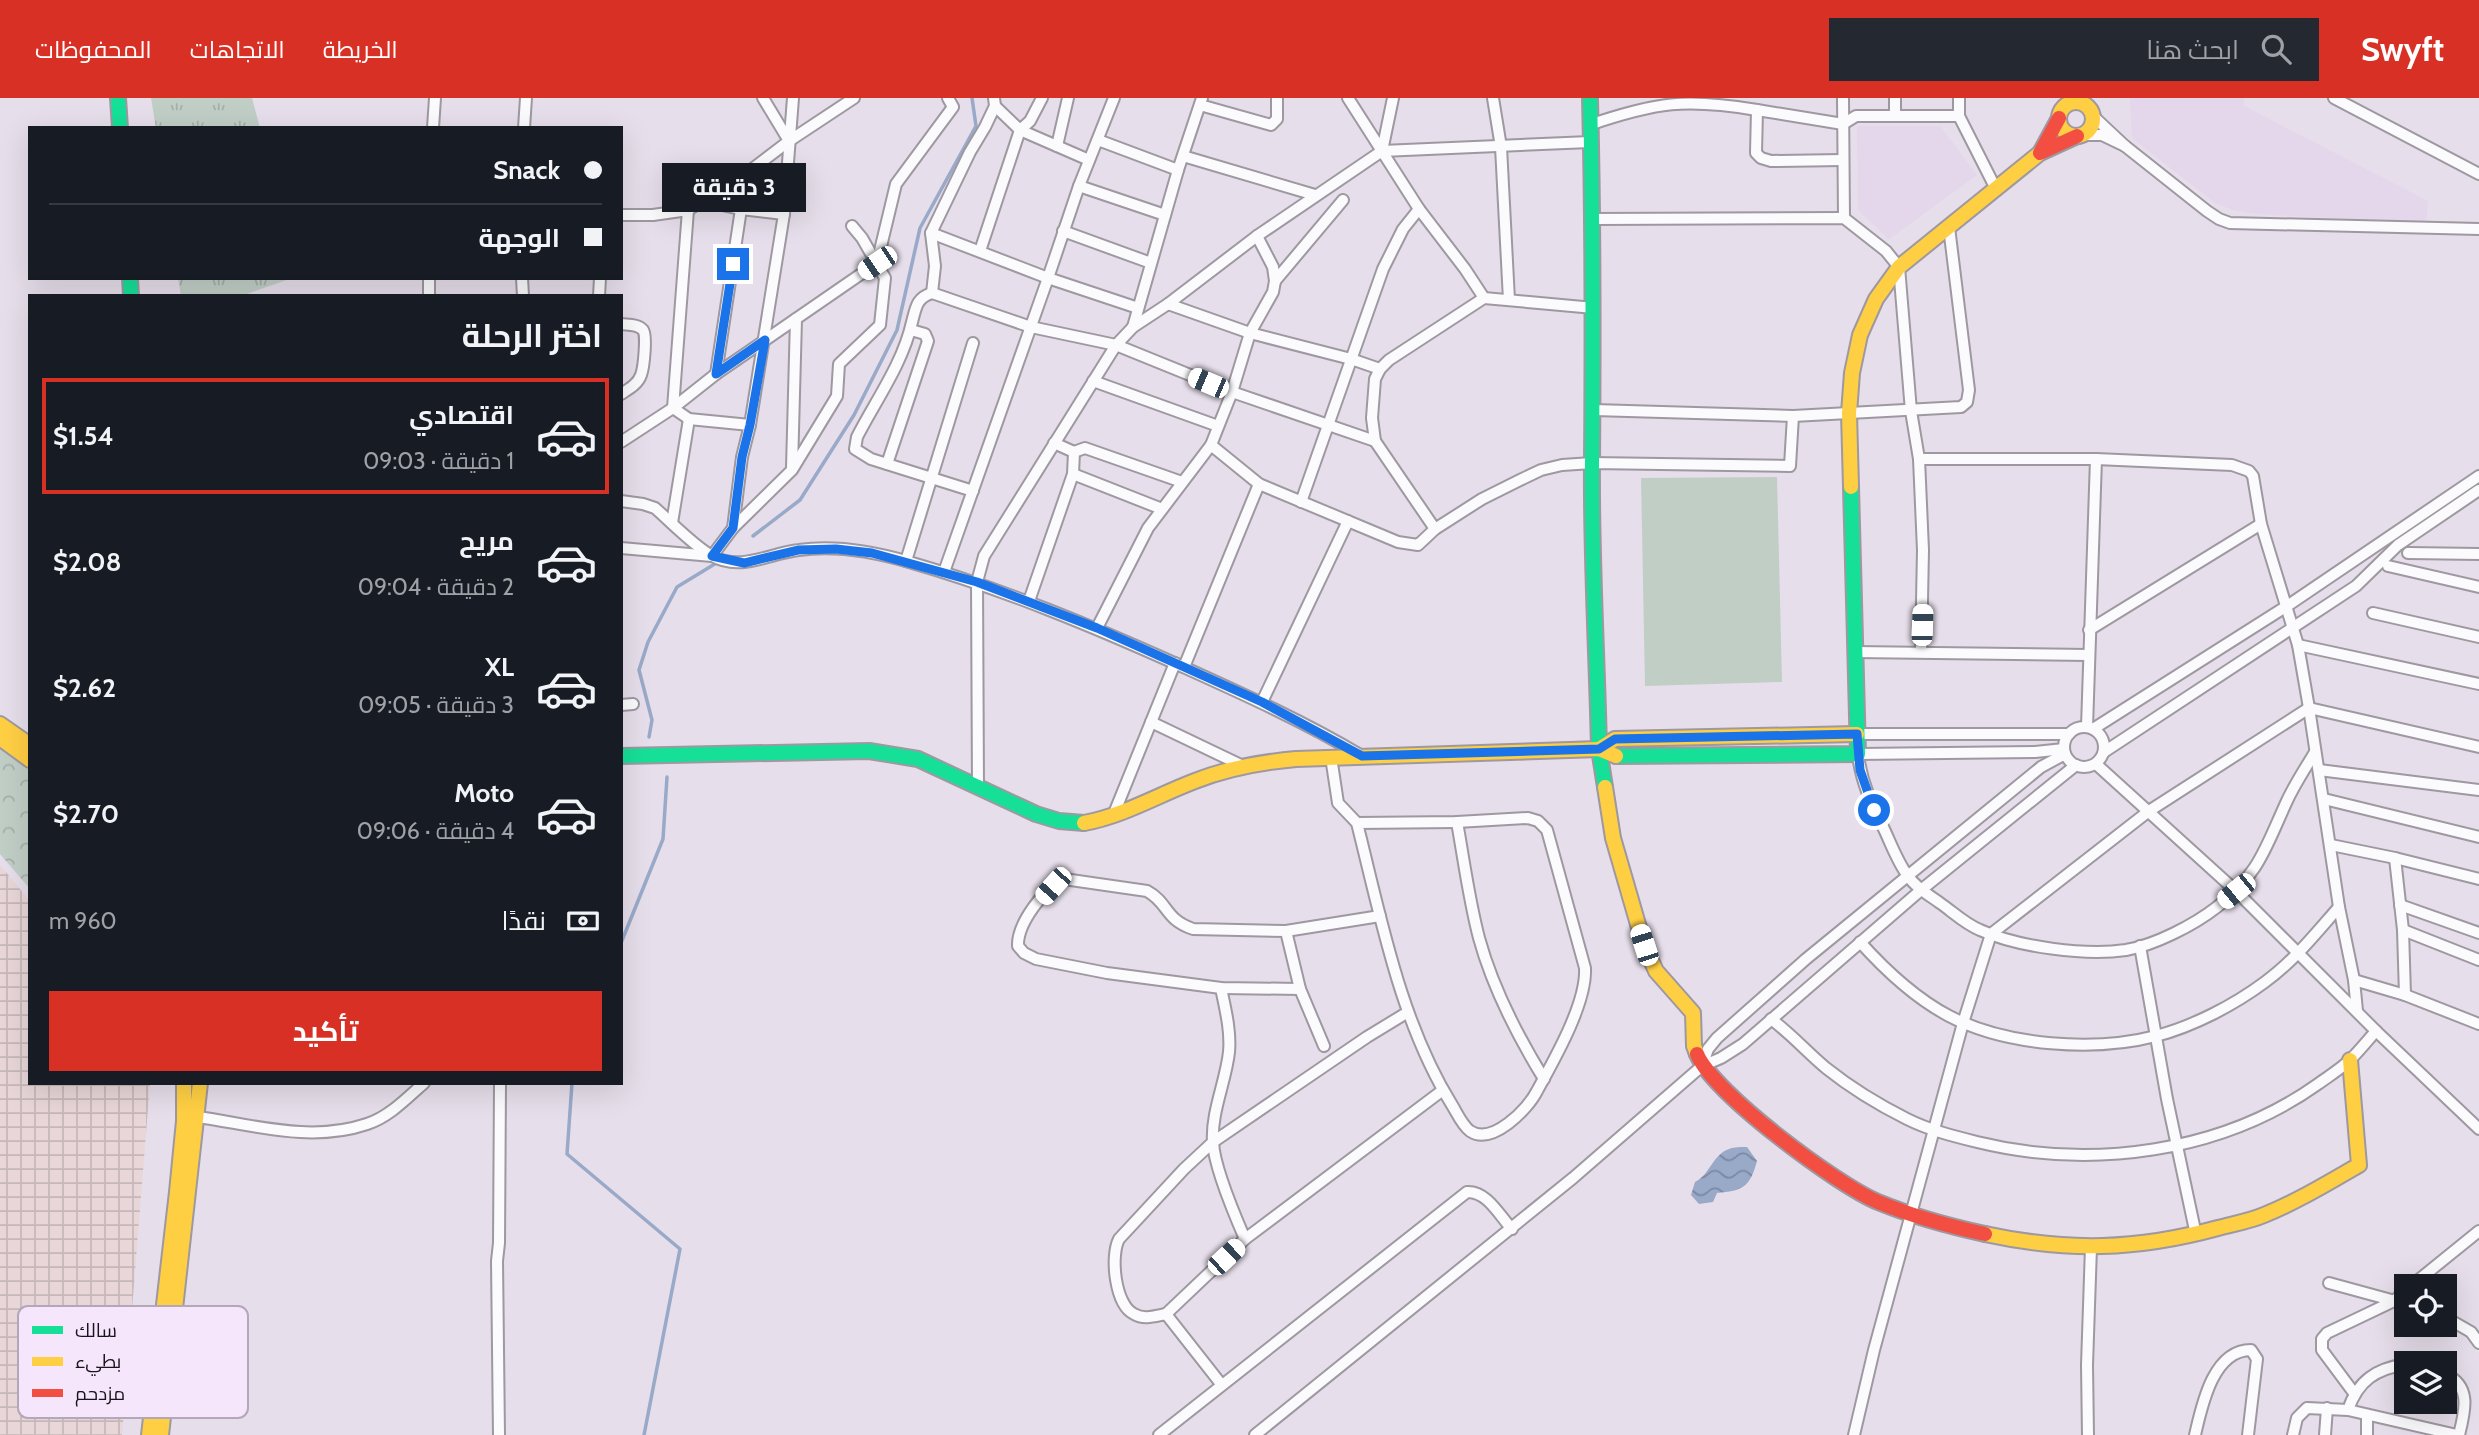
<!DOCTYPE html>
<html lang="ar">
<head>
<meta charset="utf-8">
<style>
	body { margin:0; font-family:Cabin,Cairo,sans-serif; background:#242831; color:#f1f3f6; direction:rtl; height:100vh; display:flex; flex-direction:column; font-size:26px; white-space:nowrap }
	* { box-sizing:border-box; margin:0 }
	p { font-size:23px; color:#9ea1a6 }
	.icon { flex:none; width:38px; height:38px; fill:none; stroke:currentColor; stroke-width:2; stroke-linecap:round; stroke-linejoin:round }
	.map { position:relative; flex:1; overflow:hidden; direction:ltr }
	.details { position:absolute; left:28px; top:196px; width:595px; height:791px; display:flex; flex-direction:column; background:#171b24; border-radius:0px; box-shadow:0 7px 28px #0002; direction:rtl }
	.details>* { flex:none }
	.guide { position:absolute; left:28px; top:28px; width:595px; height:154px; border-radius:0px; box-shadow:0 7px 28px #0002; direction:rtl; display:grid; align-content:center; height:154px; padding:0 21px; background:#171b24 }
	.tools { position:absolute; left:2394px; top:1176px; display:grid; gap:14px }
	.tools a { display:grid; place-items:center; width:63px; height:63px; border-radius:0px; background:#171b24; box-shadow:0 7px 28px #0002; font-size:35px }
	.end { position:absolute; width:32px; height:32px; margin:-16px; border:9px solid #1a73e8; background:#fff; box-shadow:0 0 0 4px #fff }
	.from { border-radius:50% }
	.bubble { position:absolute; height:49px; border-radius:0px; background:#171b24; box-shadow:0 7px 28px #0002; font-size:23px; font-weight:700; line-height:49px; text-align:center; direction:rtl }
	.car { position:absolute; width:21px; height:42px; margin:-21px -10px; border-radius:9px; box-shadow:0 0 5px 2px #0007; background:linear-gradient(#fff 24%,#345 0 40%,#fff 0 76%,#345 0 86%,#fff 0) }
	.guide b { display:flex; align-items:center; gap:24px; height:66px; font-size:26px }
	.guide b+b { border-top:2px solid #363941 }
	.guide i { width:18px; height:18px; background:#f1f3f6 }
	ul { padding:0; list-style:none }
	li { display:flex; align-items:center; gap:21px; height:116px; margin:0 14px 10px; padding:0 7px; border:4px solid transparent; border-radius:0px }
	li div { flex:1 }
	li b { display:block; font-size:26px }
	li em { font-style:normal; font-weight:700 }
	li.on { border-color:#d93025 }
	li>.icon { width:63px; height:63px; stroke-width:1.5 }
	h2 { padding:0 21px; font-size:32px; line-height:84px }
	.pay { display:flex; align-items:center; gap:18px; height:77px; padding:0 21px; font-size:26px }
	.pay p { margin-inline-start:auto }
	.primary-button { display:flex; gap:14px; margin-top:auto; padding:14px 21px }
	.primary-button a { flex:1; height:80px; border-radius:0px; background:#d93025; color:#fff; font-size:28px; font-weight:700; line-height:80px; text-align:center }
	header { display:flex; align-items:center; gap:42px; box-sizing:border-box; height:98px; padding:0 35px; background:#d93025; color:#fff }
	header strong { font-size:33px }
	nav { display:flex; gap:38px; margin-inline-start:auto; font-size:24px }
	.search { width:490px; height:63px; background:#242831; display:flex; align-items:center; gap:18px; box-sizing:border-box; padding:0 24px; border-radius:0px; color:#9ea1a6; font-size:26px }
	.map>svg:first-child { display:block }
	.built { fill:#e4d6eb }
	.industrial { fill:url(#industrial-grid) }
	.grass { fill:url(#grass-tufts) }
	.park { fill:url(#park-crowns) }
	.pitch { fill:#c1cec6 }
	.water { fill:url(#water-waves) }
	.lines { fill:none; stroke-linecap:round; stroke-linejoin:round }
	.stream { stroke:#99a9c8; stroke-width:3.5 }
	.street-casing { stroke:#9e98a1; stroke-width:14 }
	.fast-casing { stroke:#9e98a1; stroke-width:18 }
	.slow-casing { stroke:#9e98a1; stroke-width:18 }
	.jam-casing { stroke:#9e98a1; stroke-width:18 }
	.street { stroke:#fbfafc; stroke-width:10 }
	.fast { stroke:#16e098; stroke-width:14 }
	.slow { stroke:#ffcf43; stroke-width:14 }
	.jam { stroke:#f24e42; stroke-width:14 }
	.route { stroke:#1a73e8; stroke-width:9 }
	.key { fill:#f5e6fc; stroke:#b3a7b9; stroke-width:2 }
	.key-label { font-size:19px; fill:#19141c }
</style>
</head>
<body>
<header>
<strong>Swyft</strong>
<div class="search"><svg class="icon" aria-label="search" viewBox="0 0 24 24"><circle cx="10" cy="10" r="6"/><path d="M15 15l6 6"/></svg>ابحث هنا</div>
<nav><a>الخريطة</a><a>الاتجاهات</a><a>المحفوظات</a></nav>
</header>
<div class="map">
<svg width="2479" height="1337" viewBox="0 0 2479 1337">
	<defs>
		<pattern id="industrial-grid" width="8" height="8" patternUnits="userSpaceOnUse" patternTransform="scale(1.75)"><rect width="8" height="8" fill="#e8d6d8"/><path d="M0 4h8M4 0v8" fill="none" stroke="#c6b7b9"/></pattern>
		<pattern id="grass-tufts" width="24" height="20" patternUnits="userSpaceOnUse" patternTransform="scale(1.75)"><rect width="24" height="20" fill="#c1cec6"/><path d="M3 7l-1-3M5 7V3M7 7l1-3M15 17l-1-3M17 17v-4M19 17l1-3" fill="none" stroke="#a5b0aa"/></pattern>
		<pattern id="park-crowns" width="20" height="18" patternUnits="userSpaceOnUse" patternTransform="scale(1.75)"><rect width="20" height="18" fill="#c1cec6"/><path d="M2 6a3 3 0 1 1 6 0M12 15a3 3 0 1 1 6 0" fill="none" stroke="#a5b0aa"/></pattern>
		<pattern id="water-waves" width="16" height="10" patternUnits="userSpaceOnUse" patternTransform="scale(1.75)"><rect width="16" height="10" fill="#99a9c8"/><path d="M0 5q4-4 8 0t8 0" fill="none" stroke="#7c88a2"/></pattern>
	</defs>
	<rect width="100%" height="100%" fill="#e6deea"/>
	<g class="built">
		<path d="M 2130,0 L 2244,0 L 2244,8 L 2428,103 L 2426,125 L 2256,116 L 2236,113 L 2215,105 L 2132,40 Z"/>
		<path d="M 1857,28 L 1940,28 L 1977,77 L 1889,141 L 1858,112 Z"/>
	</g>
	<path class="industrial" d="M 0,767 L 30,803 L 30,985 L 150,985 L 122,1337 L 0,1337 Z"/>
	<g class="grass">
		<path d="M 151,0 L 252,0 L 260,30 L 156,30 Z"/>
		<path d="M 178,180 L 292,180 L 241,198 L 181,198 Z"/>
	</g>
	<path class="park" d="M 0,649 L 30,671 L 30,791 L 0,756 Z"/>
	<path class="pitch" d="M 1777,379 L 1782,584 L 1645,588 L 1641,380 Z"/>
	<path class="water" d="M 1747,1049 L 1757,1063 C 1750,1089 1743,1093 1717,1095 L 1713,1104 L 1699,1106 L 1691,1097 L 1695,1084 C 1710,1077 1712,1057 1729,1051 C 1734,1049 1742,1049 1747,1049 Z"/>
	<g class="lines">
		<g class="stream">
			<path d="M 753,438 L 800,402 L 854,317 L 897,232 L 920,130 L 976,28 L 972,0"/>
			<path d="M 649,639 L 652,622 L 639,572 L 648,544 L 677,489 L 718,464"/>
			<path d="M 621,845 L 663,741 L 667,679"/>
			<path d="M 572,985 L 567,1056 L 680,1151 L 644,1337"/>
		</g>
		<defs>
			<g id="street">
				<path d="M 763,0 L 789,43"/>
				<path d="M 1348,0 L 1419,111 L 1465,171 L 1484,200"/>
				<path d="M 1493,0 L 1501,49 L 1509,202"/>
				<path d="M 1843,0 L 1844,120"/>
				<path d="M 1895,0 L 1895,16"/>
				<path d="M 2334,0 L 2479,76"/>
				<path d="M 1200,7 L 1271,27 L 1277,21 L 1277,0"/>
				<path d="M 995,8 L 1020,32 L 1089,62"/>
				<path d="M 1959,18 L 1959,0"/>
				<path d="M 1589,27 C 1657,4 1685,0 1757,12"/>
				<path d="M 433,30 L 435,0"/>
				<path d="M 524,30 L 526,0"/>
				<path d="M 2082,37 L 2102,37 L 2125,48 L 2093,18"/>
				<path d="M 1098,42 L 1178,72"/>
				<path d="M 1057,48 L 1068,0"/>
				<path d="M 2125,48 L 2207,113 L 2219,121 L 2230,125 L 2479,131"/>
				<path d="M 1382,53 L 1393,0"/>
				<path d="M 1183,58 L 1315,97"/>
				<path d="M 1843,62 L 1771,63 L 1761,60 L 1756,55 L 1757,12 L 1843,26 L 1856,18 L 1959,18 L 1996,91"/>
				<path d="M 1079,88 L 1165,117"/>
				<path d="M 702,103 L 741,111 L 784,116"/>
				<path d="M 688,112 L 673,310 L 689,321 L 750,327"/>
				<path d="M 621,117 L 653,117 L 688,112 L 747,75 L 789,43 L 854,0"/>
				<path d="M 1593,121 L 1844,120 L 1886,153 L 1899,169 L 1911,313 L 1919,361 L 1923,452 L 1921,554"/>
				<path d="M 1063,133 L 1151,165"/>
				<path d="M 931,135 L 1048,180 L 1138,210"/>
				<path d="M 1257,138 L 1273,169 L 1275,183 L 1273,194 L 1250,235 L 1232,294 L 1211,347 L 1259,386 L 1398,444 L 1418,447 L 1435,431 L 1482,401 L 1520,382 L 1541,372 L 1562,367 L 1592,365 L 1790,368 L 1793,318"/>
				<path d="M 980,153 L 1020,32 L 1030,23 L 1042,0"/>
				<path d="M 522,180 L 523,198"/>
				<path d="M 1275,183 L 1343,102"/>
				<path d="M 932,195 L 935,168 L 931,135 L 970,54 L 985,29 L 995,8 L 994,0"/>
				<path d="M 429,198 L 429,180"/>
				<path d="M 599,198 L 600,180"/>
				<path d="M 1168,206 L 1250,235 L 1351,261 L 1380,271"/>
				<path d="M 621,226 C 628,227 638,226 643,232 C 647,237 644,269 641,277 C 638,286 629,291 621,296"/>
				<path d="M 1133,229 L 1178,72 L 1202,0"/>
				<path d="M 716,276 L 741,111"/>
				<path d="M 1093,283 L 1218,328"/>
				<path d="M 1594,312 L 1793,318 L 1961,309 L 1967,304 L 1969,292 L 1949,129"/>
				<path d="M 621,344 L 673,310 L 716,276 L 877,165 L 896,86 L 953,9 L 948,0"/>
				<path d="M 1074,354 L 1085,350 L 1182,384"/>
				<path d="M 1919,361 L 2096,361 L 2232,367 L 2249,373 L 2253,378 L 2261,426 L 2298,547 L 2309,610 L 2339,809 L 2354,882 L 2357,913"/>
				<path d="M 887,366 L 928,243 L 925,236 L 911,232"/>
				<path d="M 792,370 L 796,221"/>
				<path d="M 1073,376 L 1162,411"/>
				<path d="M 973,393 L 871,361 L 855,351 L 857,339 C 876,302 903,265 912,224 C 916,210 916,200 932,195 L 1031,229 L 1116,247 L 1232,294 L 1375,343"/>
				<path d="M 621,403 L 643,406 L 655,410 C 671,424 694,448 712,458 C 741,474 770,455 799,452 C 835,447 875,454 909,464 C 1003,491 1092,528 1181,568 C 1243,596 1303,623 1362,658"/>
				<path d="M 1301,404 L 1383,171 L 1403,131 L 1419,111"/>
				<path d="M 672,425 L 689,321"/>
				<path d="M 733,430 L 792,372 L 837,298 L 839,266 L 880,227 L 885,180 L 862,140 L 852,128"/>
				<path d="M 1435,431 L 1375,343 L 1372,320 L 1375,281 L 1380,271 L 1389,262 L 1484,200 L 1594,210"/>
				<path d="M 621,450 L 712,458 L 733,430 L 742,359 L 750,327 L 784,116 L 793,0"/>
				<path d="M 2408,455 L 2479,456"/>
				<path d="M 906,463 L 973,245"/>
				<path d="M 2388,468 L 2479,489"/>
				<path d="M 944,474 L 1048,180 L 1079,88 L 1114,0"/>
				<path d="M 1029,503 L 1073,376 L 1074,354 L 1054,345"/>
				<path d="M 2373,515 L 2479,539"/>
				<path d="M 1097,530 L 1148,430 L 1211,347"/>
				<path d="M 2089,532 L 2261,426"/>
				<path d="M 2298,547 L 2479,586"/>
				<path d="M 1855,554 L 2088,557"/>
				<path d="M 1184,569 L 1259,386"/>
				<path d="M 1262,604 L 1348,423"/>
				<path d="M 621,607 L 633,606"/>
				<path d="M 1151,624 L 1243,668"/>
				<circle cx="2084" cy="649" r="20"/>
				<path d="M 2087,629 L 2096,361"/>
				<path d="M 2093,631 L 2287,508 L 2479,378"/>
				<path d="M 1857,636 L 2069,636"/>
				<path d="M 2064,651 L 2035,654 L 1858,656 C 1861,684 1872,707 1884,731 C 1891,746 1898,765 1908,778 C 1916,790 1929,797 1940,805 C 1953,814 1965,826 1980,832 C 2018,849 2085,858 2126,852 C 2155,847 2194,827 2217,809 C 2259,776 2265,751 2286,705 C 2294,687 2305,671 2315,654"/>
				<path d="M 2104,654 L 2356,488 L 2398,447 L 2479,392"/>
				<path d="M 1331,659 L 1338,705 L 1357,725 C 1381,820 1400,923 1452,1007 C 1457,1015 1462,1027 1470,1033 C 1492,1048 1528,1011 1537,993 C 1554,962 1587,905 1585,870 L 1547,732 L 1538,723 L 1528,720 L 1457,724 L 1357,725"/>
				<path d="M 2096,666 L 2236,793 L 2376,933 L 2479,1031"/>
				<path d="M 2319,672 L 2479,692"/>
				<path d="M 978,689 L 977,484 L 984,458 L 1116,247 L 1133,229 L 1168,206 L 1257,138 L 1382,53 L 1590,44"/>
				<path d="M 2324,701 L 2479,739"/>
				<path d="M 1113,718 L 1175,565"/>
				<path d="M 1457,724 C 1464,763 1469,802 1479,840 C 1493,891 1517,937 1544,981"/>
				<path d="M 2331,747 L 2395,760 L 2479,781"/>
				<path d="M 2395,760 L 2403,832 L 2405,897"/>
				<path d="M 2400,807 L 2479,835"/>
				<path d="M 2403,832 L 2479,862"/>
				<path d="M 1286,833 L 1300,891 L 1324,948"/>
				<path d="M 1860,844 C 1886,873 1915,900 1949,918 C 2007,948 2094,954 2156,938 C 2194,928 2234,907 2265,884 C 2294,863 2316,835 2339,809"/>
				<path d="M 2140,848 L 2167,1001 L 2196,1137"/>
				<path d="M 2354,882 L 2405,897 L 2479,926"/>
				<path d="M 1221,890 C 1225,910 1231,932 1229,954 C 1226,983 1211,1014 1213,1044 C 1214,1068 1235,1118 1245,1141"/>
				<path d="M 1300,891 L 1221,890 L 1107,875 L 1036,861 L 1024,855 L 1018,848 C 1017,826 1044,790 1064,781 L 1147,793 C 1169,805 1164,821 1193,831 L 1286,833 L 1380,818"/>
				<path d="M 1771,921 C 1791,936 1807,954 1826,970 C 1851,990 1879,1007 1907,1021 C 1929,1032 1953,1038 1977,1044 C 2091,1072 2221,1055 2318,986 C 2329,978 2342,970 2351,961 C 2360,952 2368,942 2376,933"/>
				<path d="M 1702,968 L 1708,951 L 1717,940 L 1806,861 L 2041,669 L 2065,656"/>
				<path d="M 198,1019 C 254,1027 311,1045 367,1026 C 389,1019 407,1000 424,985"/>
				<path d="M 2329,1185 L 2406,1206"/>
				<path d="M 2411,1188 L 2479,1133"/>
				<path d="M 1166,1216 L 1245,1141 L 1443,992"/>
				<path d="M 2445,1219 L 2471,1234 L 2479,1245"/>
				<path d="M 2445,1276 C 2472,1288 2465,1313 2459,1337"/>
				<path d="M 1221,1286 L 1166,1216 C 1155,1218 1144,1222 1134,1216 C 1115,1207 1110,1158 1119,1141 L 1184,1071 L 1213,1044 L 1367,939 L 1408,914"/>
				<path d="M 2354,1295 L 2322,1252 L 2322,1241 L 2327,1235 L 2394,1203 L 2406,1192"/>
				<path d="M 2348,1312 C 2358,1282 2376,1271 2406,1266"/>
				<path d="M 499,1337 L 497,1163 L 499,1145 L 500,985"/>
				<path d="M 1159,1337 L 1467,1094 C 1487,1093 1499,1117 1512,1131"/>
				<path d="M 1255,1337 L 1573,1080 L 1702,968 L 1721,960 L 1743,946 L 1921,792 L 2076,667"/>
				<path d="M 1854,1337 L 1874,1252 L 1963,925 L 1991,836 L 2149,713 L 2309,610 L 2479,649"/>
				<path d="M 2088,1337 L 2087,1267 L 2091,1149"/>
				<path d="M 2195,1337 C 2202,1307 2213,1252 2251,1252 L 2257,1261 L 2248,1337"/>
				<path d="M 2293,1337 L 2297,1320 L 2307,1310 L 2348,1312 L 2457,1337"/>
				<path d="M 2325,1337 L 2327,1310"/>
				<path d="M 2367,1337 L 2367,1317"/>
			</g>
			<g id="fast">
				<path d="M 118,0 L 120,30"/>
				<path d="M 1590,0 C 1593,122 1593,243 1592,365 C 1591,460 1597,556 1599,651 L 1605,689"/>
				<path d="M 130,180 L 131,198"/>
				<path d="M 621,658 L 869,653 L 918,661 L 1036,716 L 1059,723 L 1084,725"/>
				<path d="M 1616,658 L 1858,656 L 1851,389"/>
			</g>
			<g id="slow">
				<circle cx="2076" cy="21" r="17"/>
				<path d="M 1851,389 L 1849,315 L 1852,275 L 1860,237 L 1876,201 L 1899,169 L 2040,55"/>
				<path d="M 0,626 L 30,647"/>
				<path d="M 0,640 L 30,662"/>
				<path d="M 1599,651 L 1615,641 L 1857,636"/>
				<path d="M 1605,689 L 1613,740 L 1644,847 L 1656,873 L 1693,915 L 1694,948 L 1697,956"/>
				<path d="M 1084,725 C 1123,718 1158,697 1195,683 C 1228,670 1262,664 1296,661 L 1599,651 L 1616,658"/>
				<path d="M 1985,1136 C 2068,1154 2137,1152 2218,1130 C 2233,1126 2250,1123 2264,1117 C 2298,1103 2328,1085 2359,1067 L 2350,962"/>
				<path d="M 149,1337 L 177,1094 L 184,1023 L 184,985"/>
				<path d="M 161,1337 L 200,985"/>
			</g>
			<g id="jam">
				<path d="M 2059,20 L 2040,55 L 2077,38"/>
				<path d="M 1697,956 C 1713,995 1837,1087 1878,1104 C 1912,1118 1948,1128 1985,1136"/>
			</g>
		</defs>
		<use href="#street" class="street-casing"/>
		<use href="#fast" class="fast-casing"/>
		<use href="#slow" class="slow-casing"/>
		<use href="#jam" class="jam-casing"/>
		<use href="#street" class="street"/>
		<use href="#fast" class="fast"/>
		<use href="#slow" class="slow"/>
		<use href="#jam" class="jam"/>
	</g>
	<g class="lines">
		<path class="route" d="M 733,166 L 716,276 L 765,242 L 750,327 L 742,359 L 733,430 L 712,458 L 744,465 L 798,452 L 836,451 L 872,455 L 977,484 L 1097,530 L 1262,604 L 1362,658 L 1599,651 L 1615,641 L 1857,636 L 1860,672 L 1874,712"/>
	</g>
	<rect x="18" y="1208" width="230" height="112" rx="10" class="key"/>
	<rect x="32" y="1228" width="31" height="8" fill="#16e098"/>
	<rect x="32" y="1259" width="31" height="9" fill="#ffcf43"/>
	<rect x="32" y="1291" width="31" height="8" fill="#f24e42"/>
	<g class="key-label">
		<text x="75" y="1239">سالك</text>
		<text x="75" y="1270">بطيء</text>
		<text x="75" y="1302">مزدحم</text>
	</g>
</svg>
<div class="tools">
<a><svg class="icon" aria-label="locate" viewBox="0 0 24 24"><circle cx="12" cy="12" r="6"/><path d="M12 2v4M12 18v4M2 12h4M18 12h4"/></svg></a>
<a><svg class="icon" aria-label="layers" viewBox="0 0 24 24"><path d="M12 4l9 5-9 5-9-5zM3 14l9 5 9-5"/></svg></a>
</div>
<i class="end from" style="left:1874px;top:712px"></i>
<i class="end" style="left:733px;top:166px"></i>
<div class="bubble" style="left:662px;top:65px;width:144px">3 دقيقة</div>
<i class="car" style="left:877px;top:165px;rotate:236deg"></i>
<i class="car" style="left:1208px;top:285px;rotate:293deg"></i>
<i class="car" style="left:1922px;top:527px;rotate:2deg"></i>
<i class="car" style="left:1053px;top:788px;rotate:222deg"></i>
<i class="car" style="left:2236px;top:793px;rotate:231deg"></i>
<i class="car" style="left:1644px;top:847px;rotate:342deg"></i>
<i class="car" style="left:1226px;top:1159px;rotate:47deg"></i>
<div class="guide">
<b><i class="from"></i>Snack</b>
<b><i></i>الوجهة</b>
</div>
<section class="details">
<h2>اختر الرحلة</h2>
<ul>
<li class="on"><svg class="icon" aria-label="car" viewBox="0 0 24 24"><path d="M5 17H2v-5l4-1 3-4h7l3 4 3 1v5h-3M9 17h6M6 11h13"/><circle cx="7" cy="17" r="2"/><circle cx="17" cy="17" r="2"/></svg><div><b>اقتصادي</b><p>1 دقيقة · 09:03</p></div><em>$1.54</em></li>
<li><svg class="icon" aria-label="car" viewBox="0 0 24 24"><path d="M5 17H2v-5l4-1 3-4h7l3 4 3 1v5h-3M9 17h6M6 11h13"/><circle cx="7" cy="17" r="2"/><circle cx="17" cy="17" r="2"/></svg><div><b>مريح</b><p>2 دقيقة · 09:04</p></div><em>$2.08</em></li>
<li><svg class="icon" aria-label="car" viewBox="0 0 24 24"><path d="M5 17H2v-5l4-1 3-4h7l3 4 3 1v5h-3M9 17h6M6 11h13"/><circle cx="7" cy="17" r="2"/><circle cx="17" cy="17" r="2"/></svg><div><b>XL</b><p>3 دقيقة · 09:05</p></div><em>$2.62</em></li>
<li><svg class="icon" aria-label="car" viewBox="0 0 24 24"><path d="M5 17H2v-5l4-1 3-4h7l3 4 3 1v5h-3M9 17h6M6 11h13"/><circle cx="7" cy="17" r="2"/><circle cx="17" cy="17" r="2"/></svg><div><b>Moto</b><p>4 دقيقة · 09:06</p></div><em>$2.70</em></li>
</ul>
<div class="pay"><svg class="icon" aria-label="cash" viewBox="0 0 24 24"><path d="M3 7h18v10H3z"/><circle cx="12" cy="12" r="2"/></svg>نقدًا<p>960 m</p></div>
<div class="primary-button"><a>تأكيد</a></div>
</section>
</div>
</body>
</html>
